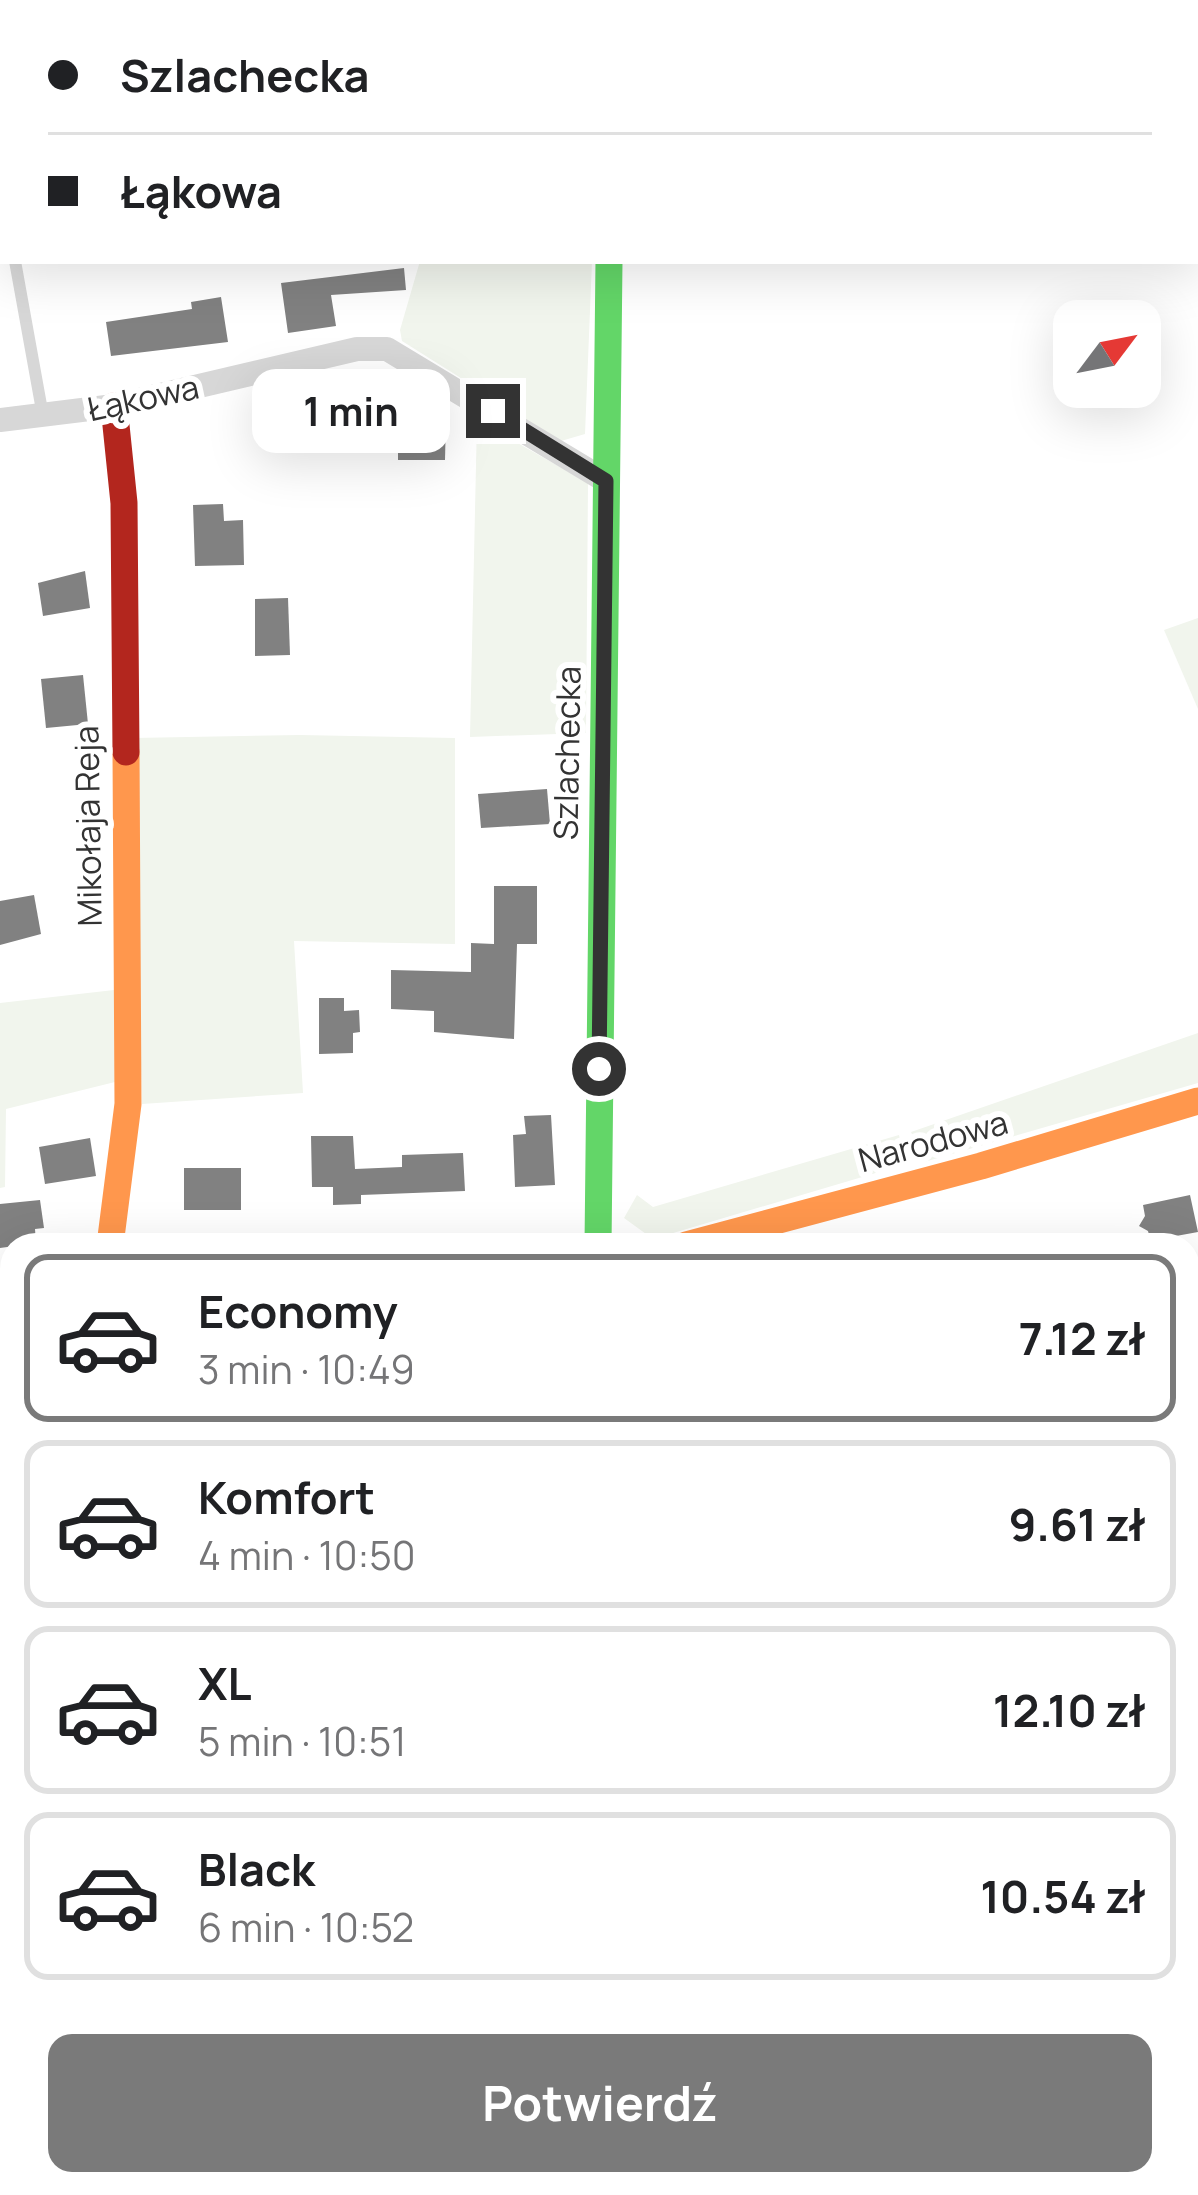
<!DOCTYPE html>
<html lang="pl">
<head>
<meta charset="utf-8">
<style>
	body { margin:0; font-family:Manrope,sans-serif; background:#f6f6f6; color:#202124; height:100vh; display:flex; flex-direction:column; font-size:45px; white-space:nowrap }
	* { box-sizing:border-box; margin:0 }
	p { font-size:39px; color:#757577 }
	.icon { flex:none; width:66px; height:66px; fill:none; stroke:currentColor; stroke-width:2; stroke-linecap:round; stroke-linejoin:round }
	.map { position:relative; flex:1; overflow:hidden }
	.side { position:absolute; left:0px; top:1233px; width:1200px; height:963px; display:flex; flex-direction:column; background:#fff; border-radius:36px 36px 0 0; box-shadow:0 12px 48px #0002 }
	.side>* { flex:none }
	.top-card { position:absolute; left:0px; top:0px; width:1200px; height:264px; box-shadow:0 12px 48px #0002; display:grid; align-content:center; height:264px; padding:0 48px; background:#fff }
	.needle { width:78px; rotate:58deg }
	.fabs { position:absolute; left:1053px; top:300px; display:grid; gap:24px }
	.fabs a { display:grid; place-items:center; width:108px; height:108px; border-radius:24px; background:#fff; box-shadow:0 12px 48px #0002; font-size:60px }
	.end { position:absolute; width:54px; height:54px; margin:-27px; border:15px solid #333; background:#fff; box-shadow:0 0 0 6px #fff }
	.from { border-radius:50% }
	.bubble { position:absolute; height:84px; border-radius:24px; background:#fff; box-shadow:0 12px 48px #0002; font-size:39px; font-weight:700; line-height:84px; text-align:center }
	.top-card b { display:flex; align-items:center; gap:42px; height:114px; font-size:45px }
	.top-card b+b { border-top:3px solid #e0e0e0 }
	.top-card i { width:30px; height:30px; background:#202124 }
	ul { padding:21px 0 0; list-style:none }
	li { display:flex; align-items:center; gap:36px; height:168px; margin:0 24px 18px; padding:0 24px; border:6px solid #e0e0e0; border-radius:24px }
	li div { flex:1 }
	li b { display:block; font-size:45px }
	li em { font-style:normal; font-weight:700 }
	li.selected { border-color:#7a7a7a }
	li>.icon { width:108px; height:108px; stroke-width:1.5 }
	.button { display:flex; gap:24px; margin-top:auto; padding:24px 48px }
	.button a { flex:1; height:138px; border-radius:24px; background:#7a7a7a; color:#fff; font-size:48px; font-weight:700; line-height:138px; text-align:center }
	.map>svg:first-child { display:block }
	.green { fill:#f1f5ed }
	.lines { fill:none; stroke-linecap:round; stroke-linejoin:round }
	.stream { stroke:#ddebf3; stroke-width:9 }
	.building { fill:#818181 }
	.path { stroke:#d6d6d6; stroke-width:4.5; stroke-dasharray:6 6; stroke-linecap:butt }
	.lane { stroke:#d7d7d7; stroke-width:12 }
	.street { stroke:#d7d7d7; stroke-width:24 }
	.fast { stroke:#63d668; stroke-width:27 }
	.slow { stroke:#ff974d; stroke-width:27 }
	.jam { stroke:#b3261e; stroke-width:27 }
	.route { stroke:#333; stroke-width:15 }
	.labels { text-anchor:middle; stroke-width:12; stroke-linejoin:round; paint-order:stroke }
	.street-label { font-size:33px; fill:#333; stroke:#fff }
</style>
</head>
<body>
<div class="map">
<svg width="1198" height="2195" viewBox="0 0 1198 2195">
	<rect width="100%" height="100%" fill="#fff"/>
	<g class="green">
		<path d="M 420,261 L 592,261 L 585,434 L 561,441 L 402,341 L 400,330 Z"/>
		<path d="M 477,420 L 588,483 L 586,733 L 470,737 Z"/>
		<path d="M 1198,618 L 1198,709 L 1164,630 Z"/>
		<path d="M 300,735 L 455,738 L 455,944 L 294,941 L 303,1093 L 142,1104 L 133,738 Z"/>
		<path d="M 114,990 L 119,1081 L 6,1109 L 5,1187 L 0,1188 L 0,1003 Z"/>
		<path d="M 1198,1033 L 1198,1083 L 924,1162 L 911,1132 Z"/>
		<path d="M 899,1135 L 906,1164 L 653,1239 L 624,1218 L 637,1195 L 653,1207 Z"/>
		<path d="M 12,1280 L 12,1611 L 0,1612 L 0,1281 Z"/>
		<path d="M 1198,1308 L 1198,1851 L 1188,1852 L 1188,1309 Z"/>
		<path d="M 12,1948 L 12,2184 L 380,2184 L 373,2195 L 0,2195 L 0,1950 Z"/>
	</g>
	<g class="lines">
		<g class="stream">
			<path d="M 1188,1898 L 1198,1897"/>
			<path d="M 0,2123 L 12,2122"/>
		</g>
	</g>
	<g class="building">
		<path d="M 404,268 L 406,290 L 331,295 L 336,326 L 288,333 L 281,283 Z"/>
		<path d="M 221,297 L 228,342 L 111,356 L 106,322 L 192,309 L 191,302 Z"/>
		<path d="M 446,417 L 445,460 L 398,460 L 398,418 Z"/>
		<path d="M 223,504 L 224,521 L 243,520 L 244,565 L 195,566 L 193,505 Z"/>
		<path d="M 85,571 L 90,608 L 43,616 L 38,583 Z"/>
		<path d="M 288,598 L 290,655 L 255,656 L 255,599 Z"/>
		<path d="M 83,675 L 88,724 L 46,728 L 41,679 Z"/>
		<path d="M 547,789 L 550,824 L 481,828 L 478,794 Z"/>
		<path d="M 494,886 L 537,886 L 537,944 L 517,944 L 514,1039 L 434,1032 L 434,1011 L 391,1009 L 391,970 L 471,972 L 471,943 L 494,944 Z"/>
		<path d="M 34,895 L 41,934 L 0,945 L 0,901 Z"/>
		<path d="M 319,998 L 344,998 L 344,1011 L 359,1010 L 360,1032 L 353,1033 L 353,1053 L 319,1054 Z"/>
		<path d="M 551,1115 L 555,1185 L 515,1187 L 513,1135 L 526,1134 L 524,1116 Z"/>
		<path d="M 311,1136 L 353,1136 L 355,1169 L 402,1167 L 402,1155 L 463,1153 L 465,1191 L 361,1195 L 361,1204 L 333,1205 L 333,1187 L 312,1187 Z"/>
		<path d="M 90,1138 L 96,1176 L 45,1184 L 39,1147 Z"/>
		<rect x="184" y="1168" width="57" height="42"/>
		<path d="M 1190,1195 L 1198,1232 L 1176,1236 L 1171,1245 L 1160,1240 L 1151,1242 L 1148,1231 L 1139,1226 L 1145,1216 L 1143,1205 Z"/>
		<path d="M 40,1200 L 44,1228 L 35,1229 L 36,1243 L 0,1248 L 0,1204 Z"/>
	</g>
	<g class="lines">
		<g class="path">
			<path d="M 0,2175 L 12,2174"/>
			<path d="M 238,2184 L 258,2195"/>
		</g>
		<path class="lane" d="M 15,261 L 43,416"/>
		<g class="street">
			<path d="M 0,420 L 114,406 L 357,349 L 387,349 L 606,481"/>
			<path d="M 1188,1870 L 1198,1868"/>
		</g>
		<g class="fast">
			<path d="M 614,0 L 614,3"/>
			<path d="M 598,1245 L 609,261"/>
		</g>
		<g class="slow">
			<path d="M 110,1245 L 128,1104 L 126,752"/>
			<path d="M 686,1245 L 981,1166 L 1198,1101"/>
			<path d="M 507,2195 L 513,2184"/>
		</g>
		<path class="jam" d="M 114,406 L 124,503 L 126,752"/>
	</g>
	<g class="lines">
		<path class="route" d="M 493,411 L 606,481 L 599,1069"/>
	</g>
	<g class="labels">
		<g class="street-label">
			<text transform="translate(143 398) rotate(-12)" y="12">Łąkowa</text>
			<text transform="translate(567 753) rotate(-89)" y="12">Szlachecka</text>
			<text transform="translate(88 826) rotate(-91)" y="12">Mikołaja Reja</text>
			<text transform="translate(933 1141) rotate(-15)" y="12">Narodowa</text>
		</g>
	</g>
</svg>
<div class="fabs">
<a><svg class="needle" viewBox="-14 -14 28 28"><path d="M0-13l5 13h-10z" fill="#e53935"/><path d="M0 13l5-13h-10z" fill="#757577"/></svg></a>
</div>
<i class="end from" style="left:599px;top:1069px"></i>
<i class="end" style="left:493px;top:411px"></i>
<div class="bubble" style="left:252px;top:369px;width:198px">1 min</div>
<div class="top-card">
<b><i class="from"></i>Szlachecka</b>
<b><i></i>Łąkowa</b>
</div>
<section class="side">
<ul>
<li class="selected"><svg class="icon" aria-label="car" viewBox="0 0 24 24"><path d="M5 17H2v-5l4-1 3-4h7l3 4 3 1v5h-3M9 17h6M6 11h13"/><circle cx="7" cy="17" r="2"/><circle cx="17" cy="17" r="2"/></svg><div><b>Economy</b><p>3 min · 10:49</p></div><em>7.12 zł</em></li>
<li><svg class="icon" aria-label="car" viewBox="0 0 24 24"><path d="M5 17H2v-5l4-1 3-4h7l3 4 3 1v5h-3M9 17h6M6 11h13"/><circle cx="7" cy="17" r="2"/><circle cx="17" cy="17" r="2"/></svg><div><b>Komfort</b><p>4 min · 10:50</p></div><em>9.61 zł</em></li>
<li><svg class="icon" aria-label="car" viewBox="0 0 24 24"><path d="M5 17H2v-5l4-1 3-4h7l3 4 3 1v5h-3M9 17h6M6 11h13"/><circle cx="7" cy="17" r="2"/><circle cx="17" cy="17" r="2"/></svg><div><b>XL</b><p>5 min · 10:51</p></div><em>12.10 zł</em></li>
<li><svg class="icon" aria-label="car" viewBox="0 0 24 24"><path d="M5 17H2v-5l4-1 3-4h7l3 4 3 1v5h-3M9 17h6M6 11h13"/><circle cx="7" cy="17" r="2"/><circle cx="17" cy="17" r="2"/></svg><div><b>Black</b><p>6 min · 10:52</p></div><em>10.54 zł</em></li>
</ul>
<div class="button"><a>Potwierdź</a></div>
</section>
</div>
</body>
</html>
